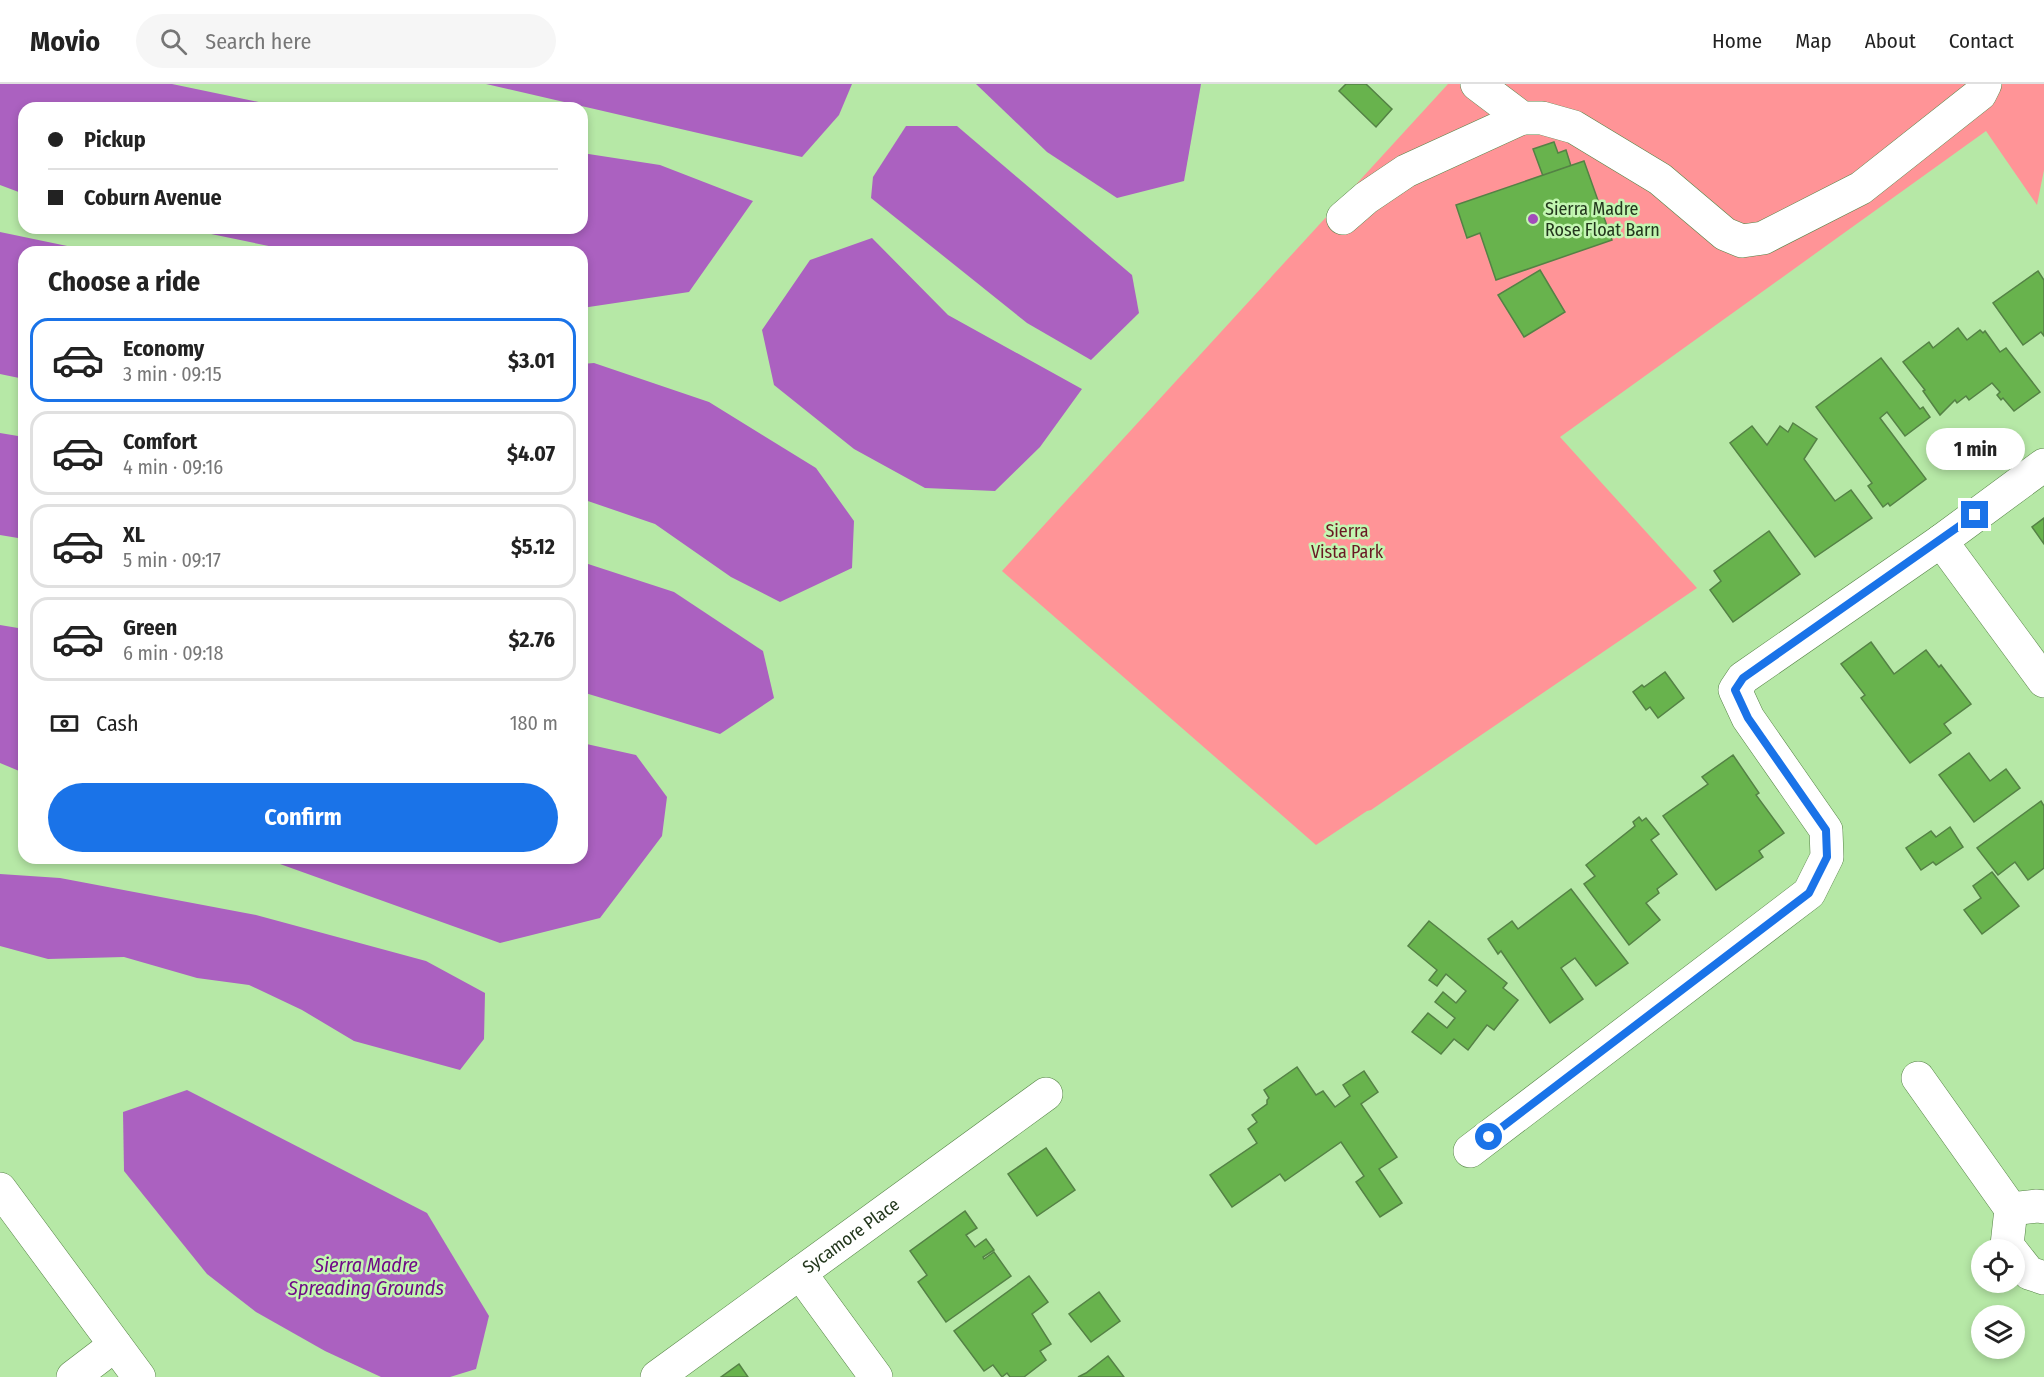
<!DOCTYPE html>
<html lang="en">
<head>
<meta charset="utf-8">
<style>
	body { margin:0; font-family:"Fira Sans Condensed",sans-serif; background:#f6f6f6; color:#222; height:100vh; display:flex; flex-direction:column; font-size:22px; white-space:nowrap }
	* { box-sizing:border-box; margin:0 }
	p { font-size:20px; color:#767676 }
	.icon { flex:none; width:33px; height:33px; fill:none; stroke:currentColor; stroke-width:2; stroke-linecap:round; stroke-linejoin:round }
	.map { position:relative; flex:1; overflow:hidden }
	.sheet { position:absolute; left:18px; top:162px; width:570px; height:618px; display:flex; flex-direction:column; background:#fff; border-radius:18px; box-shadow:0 3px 9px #0003 }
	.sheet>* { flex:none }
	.banner { position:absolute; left:18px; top:18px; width:570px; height:132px; border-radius:18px; box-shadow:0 3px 9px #0003; display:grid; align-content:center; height:132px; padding:0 30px; background:#fff }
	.tools { position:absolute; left:1971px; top:1155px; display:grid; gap:12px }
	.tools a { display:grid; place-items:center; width:54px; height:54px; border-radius:50%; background:#fff; box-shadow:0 3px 9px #0003; font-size:30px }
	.end { position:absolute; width:27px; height:27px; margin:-14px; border:8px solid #1a73e8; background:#fff; box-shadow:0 0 0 3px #fff }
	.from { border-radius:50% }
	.bubble { position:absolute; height:42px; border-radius:21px; background:#fff; box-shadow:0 3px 9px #0003; font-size:20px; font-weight:700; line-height:42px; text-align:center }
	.banner b { display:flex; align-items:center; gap:21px; height:57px; font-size:22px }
	.banner b+b { border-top:2px solid #e0e0e0 }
	.banner i { width:15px; height:15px; background:#222 }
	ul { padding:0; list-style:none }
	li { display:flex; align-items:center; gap:18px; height:84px; margin:0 12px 9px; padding:0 18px; border:3px solid #e0e0e0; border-radius:18px }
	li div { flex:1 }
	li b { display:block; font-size:22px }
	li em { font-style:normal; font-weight:700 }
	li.selected { border-color:#1a73e8 }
	li>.icon { width:54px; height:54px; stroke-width:1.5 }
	h2 { padding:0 30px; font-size:27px; line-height:72px }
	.pay { display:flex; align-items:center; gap:15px; height:66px; padding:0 30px; font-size:22px }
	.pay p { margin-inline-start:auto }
	.cta { display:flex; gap:12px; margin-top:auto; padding:12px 30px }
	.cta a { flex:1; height:69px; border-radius:36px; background:#1a73e8; color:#fff; font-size:24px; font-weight:700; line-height:69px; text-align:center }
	header { display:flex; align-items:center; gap:36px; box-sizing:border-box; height:84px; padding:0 30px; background:#fff; border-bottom:2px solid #e0e0e0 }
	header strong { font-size:28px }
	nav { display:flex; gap:33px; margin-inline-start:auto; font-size:21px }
	.search { width:420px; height:54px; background:#f6f6f6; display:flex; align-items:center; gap:15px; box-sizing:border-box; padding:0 21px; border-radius:33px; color:#767676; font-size:22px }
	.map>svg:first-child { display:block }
	.green { fill:#ff9497 }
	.water { fill:#ab61c0 }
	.building { fill:#68b34d; stroke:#548245; stroke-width:1.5 }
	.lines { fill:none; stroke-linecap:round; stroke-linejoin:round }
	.minor-casing { stroke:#558345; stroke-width:34 }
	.minor { stroke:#fff; stroke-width:33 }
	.route { stroke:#1a73e8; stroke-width:8 }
	.poi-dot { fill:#a24dbb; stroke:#c3f6b2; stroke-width:2 }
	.labels { text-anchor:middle; stroke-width:5; stroke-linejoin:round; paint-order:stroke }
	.poi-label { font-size:18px; fill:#23371d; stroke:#c3f6b2; text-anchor:start }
	.park-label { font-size:18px; fill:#691923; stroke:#c3f6b2 }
	.street-label { font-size:18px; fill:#23371d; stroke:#c3f6b2 }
	.water-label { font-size:20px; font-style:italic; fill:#700b87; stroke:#c3f6b2 }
</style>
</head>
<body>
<header>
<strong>Movio</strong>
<div class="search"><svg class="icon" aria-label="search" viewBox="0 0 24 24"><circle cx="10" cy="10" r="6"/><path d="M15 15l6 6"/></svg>Search here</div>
<nav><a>Home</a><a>Map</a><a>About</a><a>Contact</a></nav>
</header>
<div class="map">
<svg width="2044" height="1293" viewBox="0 0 2044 1293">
	<rect width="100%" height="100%" fill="#b6e8a6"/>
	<path class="green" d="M 1448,0 L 2044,0 L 2044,86 L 2037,121 L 1986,47 L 1560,353 L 1697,504 L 1371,726 L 1367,727 L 1316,761 L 1002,487 Z"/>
	<g class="water">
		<path d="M 0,0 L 172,0 L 287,24 L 24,24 L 24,110 L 0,101 Z"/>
		<path d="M 486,0 L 852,0 L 839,31 L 802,73 Z"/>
		<path d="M 976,0 L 1201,0 L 1184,97 L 1117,114 L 1047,68 Z"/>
		<path d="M 906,42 L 957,42 L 1132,191 L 1139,229 L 1091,276 L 1027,239 L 871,114 L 873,93 Z"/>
		<path d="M 582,69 L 660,81 L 753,117 L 689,208 L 582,224 L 582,168 L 298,168 L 182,144 L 582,144 Z"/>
		<path d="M 0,148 L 96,168 L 24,168 L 24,295 L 0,290 Z"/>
		<path d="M 872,154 L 948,231 L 1082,305 L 1040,363 L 995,407 L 925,404 L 854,365 L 774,301 L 762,246 L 810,176 Z"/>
		<path d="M 594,279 L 709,318 L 816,384 L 854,437 L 852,484 L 780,518 L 731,493 L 655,440 L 582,415 L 582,280 Z"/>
		<path d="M 0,349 L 24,353 L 24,455 L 0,451 Z"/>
		<path d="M 582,478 L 674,508 L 763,567 L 774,614 L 720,650 L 582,608 Z"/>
		<path d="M 0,541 L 24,545 L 24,689 L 0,679 Z"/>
		<path d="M 582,659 L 636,671 L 667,713 L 662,752 L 600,834 L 500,859 L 280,780 L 270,774 L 582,774 Z"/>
		<path d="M 0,790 L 60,794 L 256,831 L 426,877 L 485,909 L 484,955 L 460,986 L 354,957 L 302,926 L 249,901 L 197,894 L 124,873 L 48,875 L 0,862 Z"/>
		<path d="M 187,1006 L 427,1129 L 489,1232 L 476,1285 L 450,1293 L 381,1293 L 325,1267 L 256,1228 L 207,1190 L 124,1087 L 123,1028 Z"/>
	</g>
	<g class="building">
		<path d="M 1346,0 L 1366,0 L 1392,25 L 1376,43 L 1339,7 Z"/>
		<path d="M 1554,58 L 1558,69 L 1566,66 L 1571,82 L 1543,92 L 1533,65 Z"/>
		<path d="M 1584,77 L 1612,156 L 1496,196 L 1480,149 L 1467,154 L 1456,121 Z"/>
		<path d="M 1540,186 L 1565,228 L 1524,253 L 1498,211 Z"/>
		<path d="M 2038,187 L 2044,196 L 2044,252 L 2041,248 L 2023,261 L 1993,219 Z"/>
		<path d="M 1958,244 L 1967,256 L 1980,246 L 1983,249 L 1985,247 L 2000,268 L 2006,264 L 2040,308 L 2014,327 L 2003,314 L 2001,316 L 1997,311 L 2000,308 L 1992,299 L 1969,316 L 1966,312 L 1957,319 L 1955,316 L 1940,331 L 1923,307 L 1925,306 L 1903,278 L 1929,258 L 1933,264 Z"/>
		<path d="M 1881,274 L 1920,325 L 1923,323 L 1930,333 L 1905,352 L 1887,328 L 1880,334 L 1926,395 L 1890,422 L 1888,419 L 1883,423 L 1868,402 L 1872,399 L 1816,323 Z"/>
		<path d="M 1793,339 L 1817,355 L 1804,375 L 1835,417 L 1851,406 L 1872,434 L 1815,473 L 1730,359 L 1752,342 L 1767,361 L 1780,342 L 1788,348 Z"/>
		<path d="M 2044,434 L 2044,460 L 2032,443 Z"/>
		<path d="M 1769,447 L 1800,490 L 1733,538 L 1710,506 L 1721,497 L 1714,487 Z"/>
		<path d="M 1871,558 L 1894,590 L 1926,566 L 1939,583 L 1941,581 L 1971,620 L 1944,640 L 1951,649 L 1910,679 L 1861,614 L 1865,611 L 1841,580 Z"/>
		<path d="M 1665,588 L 1684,614 L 1658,634 L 1650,623 L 1646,626 L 1633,608 L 1642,601 L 1644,603 Z"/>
		<path d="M 1969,669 L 1990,697 L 2006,685 L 2020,704 L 1974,738 L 1939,691 Z"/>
		<path d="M 1733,671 L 1759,709 L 1756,711 L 1784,749 L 1759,767 L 1763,773 L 1716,806 L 1663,732 L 1708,700 L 1702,693 Z"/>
		<path d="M 2041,717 L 2044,722 L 2044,784 L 2028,796 L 2015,778 L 1998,791 L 1977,764 Z"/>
		<path d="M 1639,733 L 1642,737 L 1646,734 L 1659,750 L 1651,756 L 1677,790 L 1657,805 L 1659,809 L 1646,819 L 1660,836 L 1629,861 L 1584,800 L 1595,792 L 1586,781 L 1635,742 L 1633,738 Z"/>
		<path d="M 1950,743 L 1963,763 L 1936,781 L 1933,778 L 1921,786 L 1906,764 L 1931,747 L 1936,753 Z"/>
		<path d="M 1992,788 L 2019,822 L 1982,850 L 1964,826 L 1981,814 L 1973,802 Z"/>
		<path d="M 1571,805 L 1628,879 L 1596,902 L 1575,874 L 1561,884 L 1583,915 L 1550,939 L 1501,867 L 1498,870 L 1488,855 L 1512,837 L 1518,845 Z"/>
		<path d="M 1429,837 L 1507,899 L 1503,904 L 1518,916 L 1494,946 L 1487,941 L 1468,966 L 1454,955 L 1441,970 L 1412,948 L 1428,929 L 1447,944 L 1455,934 L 1435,918 L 1443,908 L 1456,919 L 1466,907 L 1446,890 L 1437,902 L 1429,896 L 1437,886 L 1408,862 Z"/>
		<path d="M 1297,983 L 1316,1011 L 1323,1007 L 1335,1023 L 1350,1012 L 1343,1001 L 1364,987 L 1378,1008 L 1361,1020 L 1397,1073 L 1379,1085 L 1402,1119 L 1380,1133 L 1356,1098 L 1364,1092 L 1341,1058 L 1285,1097 L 1280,1090 L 1232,1123 L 1210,1091 L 1257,1059 L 1248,1045 L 1257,1038 L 1252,1031 L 1267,1020 L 1267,1016 L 1269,1014 L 1264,1006 Z"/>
		<path d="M 1046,1064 L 1075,1106 L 1037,1132 L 1008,1090 Z"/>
		<path d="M 965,1127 L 977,1144 L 966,1151 L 975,1163 L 986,1155 L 994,1166 L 983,1173 L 984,1175 L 994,1168 L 1011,1192 L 946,1238 L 918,1198 L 927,1191 L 910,1167 Z"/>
		<path d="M 1029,1192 L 1048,1218 L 1032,1230 L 1051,1260 L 1040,1267 L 1046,1276 L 1024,1293 L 1010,1293 L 1007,1289 L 1002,1293 L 993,1281 L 984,1287 L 954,1247 Z"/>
		<path d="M 1099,1208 L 1120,1237 L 1091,1258 L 1069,1230 Z"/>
		<path d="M 1108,1272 L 1124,1293 L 1078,1293 L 1086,1289 Z"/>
		<path d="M 739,1280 L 748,1293 L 721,1293 Z"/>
	</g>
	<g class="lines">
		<defs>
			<g id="minor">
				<path d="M 1477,0 L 1522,34 L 1542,34 L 1574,43 L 1660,95 L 1725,150 L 1742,157 L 1763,154 L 1861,104 L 1980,10 L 1985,0"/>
				<path d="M 1343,134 L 1366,114 L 1406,87 L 1522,34"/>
				<path d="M 1941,457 L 2044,597"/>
				<path d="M 1918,994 L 2011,1125 L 2037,1122 L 2044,1123"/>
				<path d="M 1470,1067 L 1809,809 L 1827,773 L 1826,746 L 1748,634 L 1735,606 L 1743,594 L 1941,457 L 2044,381"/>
				<path d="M 0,1105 L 139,1293"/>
				<path d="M 2011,1166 L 2007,1161 L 2011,1125"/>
				<path d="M 2014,1170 L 2029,1189 L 2044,1194"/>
				<path d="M 800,1189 L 876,1293"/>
				<path d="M 73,1293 L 115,1261"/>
				<path id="s1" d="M 657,1293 L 1046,1010"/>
			</g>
		</defs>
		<use href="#minor" class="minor-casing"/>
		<use href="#minor" class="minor"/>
	</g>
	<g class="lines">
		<path class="route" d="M 1489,1053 L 1809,809 L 1827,773 L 1826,746 L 1748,634 L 1735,606 L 1743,594 L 1975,431"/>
	</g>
	<circle class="poi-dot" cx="1533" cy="135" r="6"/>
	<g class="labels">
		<g class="poi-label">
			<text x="1545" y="131">Sierra Madre<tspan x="1545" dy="21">Rose Float Barn</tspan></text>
		</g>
		<g class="park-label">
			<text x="1347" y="453">Sierra<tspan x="1347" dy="21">Vista Park</tspan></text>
		</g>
		<g class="street-label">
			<text dy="6" stroke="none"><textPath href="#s1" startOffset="240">Sycamore Place</textPath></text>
		</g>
		<g class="water-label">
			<text x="366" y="1188">Sierra Madre<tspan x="366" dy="23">Spreading Grounds</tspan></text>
		</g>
	</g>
</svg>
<div class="tools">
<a><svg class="icon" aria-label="locate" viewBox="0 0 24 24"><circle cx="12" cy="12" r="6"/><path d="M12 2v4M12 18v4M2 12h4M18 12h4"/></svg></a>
<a><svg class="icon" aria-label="layers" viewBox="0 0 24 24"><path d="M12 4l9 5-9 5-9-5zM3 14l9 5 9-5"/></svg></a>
</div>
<i class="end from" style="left:1489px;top:1053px"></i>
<i class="end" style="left:1975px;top:431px"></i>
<div class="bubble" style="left:1926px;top:344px;width:99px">1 min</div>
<div class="banner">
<b><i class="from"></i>Pickup</b>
<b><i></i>Coburn Avenue</b>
</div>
<section class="sheet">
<h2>Choose a ride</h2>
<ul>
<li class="selected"><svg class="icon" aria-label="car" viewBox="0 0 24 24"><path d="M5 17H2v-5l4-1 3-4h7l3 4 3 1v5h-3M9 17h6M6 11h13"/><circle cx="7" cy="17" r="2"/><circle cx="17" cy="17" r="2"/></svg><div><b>Economy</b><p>3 min · 09:15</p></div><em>$3.01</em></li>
<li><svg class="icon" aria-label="car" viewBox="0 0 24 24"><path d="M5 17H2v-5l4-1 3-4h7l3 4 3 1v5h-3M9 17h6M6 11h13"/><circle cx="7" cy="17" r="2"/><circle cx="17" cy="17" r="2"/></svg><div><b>Comfort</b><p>4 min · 09:16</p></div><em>$4.07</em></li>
<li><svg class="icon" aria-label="car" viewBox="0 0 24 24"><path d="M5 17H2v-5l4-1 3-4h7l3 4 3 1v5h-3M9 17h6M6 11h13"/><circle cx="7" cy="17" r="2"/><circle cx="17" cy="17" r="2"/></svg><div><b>XL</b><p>5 min · 09:17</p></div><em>$5.12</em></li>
<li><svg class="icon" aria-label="car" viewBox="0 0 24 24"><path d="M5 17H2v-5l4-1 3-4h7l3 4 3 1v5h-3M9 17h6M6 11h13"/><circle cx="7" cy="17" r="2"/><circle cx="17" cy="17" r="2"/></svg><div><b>Green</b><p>6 min · 09:18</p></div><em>$2.76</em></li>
</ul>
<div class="pay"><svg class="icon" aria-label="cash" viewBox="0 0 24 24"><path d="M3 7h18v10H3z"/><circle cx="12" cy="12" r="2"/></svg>Cash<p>180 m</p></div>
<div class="cta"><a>Confirm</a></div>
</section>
</div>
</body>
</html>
